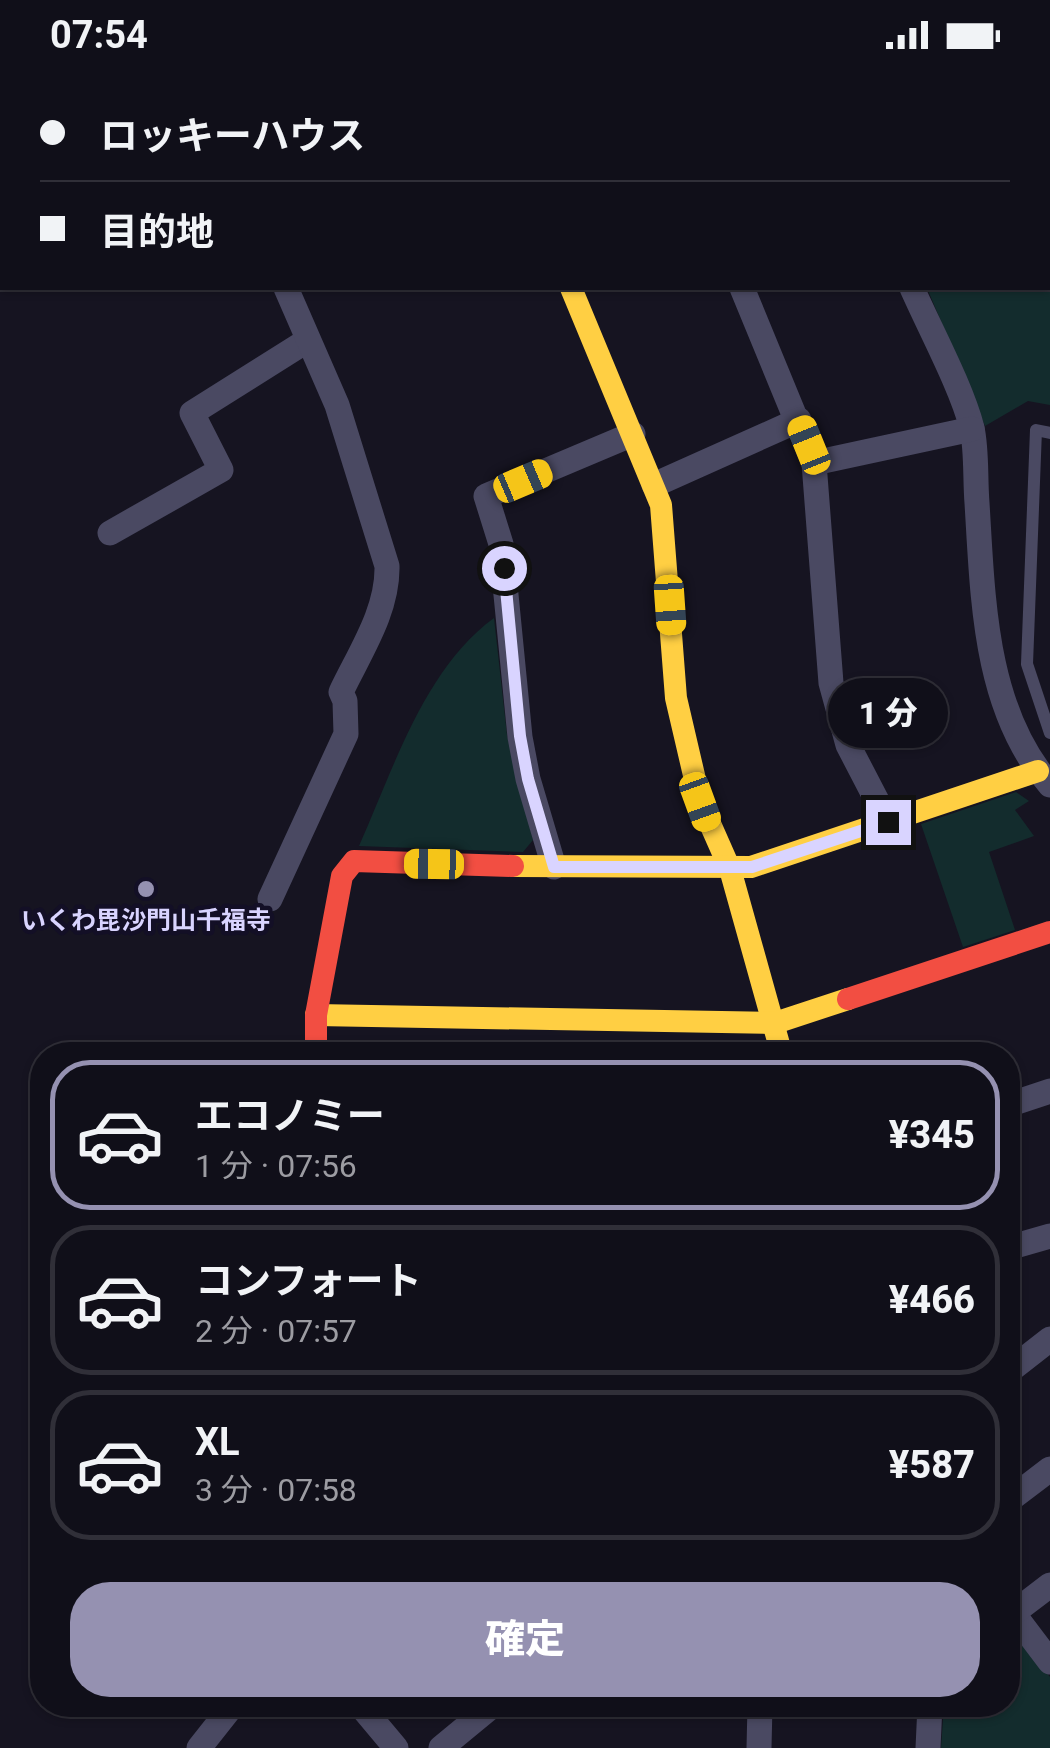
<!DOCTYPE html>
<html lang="ja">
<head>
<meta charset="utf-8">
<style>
	body { margin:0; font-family:Roboto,"Noto Sans JP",sans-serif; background:#1e1d26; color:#f1f3f6; height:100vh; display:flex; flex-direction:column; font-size:38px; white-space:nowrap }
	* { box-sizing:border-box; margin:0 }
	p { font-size:32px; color:#9c9ca2 }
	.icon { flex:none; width:55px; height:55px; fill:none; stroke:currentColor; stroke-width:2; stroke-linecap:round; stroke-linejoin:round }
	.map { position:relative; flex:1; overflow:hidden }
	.side { position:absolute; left:30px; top:972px; width:990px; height:675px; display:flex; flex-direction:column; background:#100f19; border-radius:40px; box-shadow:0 2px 8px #0004,0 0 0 2px #302f38 }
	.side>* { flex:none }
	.banner { position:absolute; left:0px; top:0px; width:1050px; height:220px; box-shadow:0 2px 8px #0004,0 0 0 2px #302f38; display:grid; align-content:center; height:220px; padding:0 40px; background:#100f19 }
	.end { position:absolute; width:45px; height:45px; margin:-22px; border:12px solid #d9d4ff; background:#111; box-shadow:0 0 0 5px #111 }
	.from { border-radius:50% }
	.bubble { position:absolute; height:70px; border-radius:35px; background:#100f19; box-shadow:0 2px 8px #0004,0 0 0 2px #302f38; font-size:32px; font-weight:800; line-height:70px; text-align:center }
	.car { position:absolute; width:30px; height:60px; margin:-30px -15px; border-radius:12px; box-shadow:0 0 8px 2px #0007; background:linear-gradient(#f5c518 24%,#345 0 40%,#f5c518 0 76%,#345 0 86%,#f5c518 0) }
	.banner b { display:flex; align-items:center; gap:35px; height:95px; font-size:38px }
	.banner b+b { border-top:2px solid #302f38 }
	.banner i { width:25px; height:25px; background:#f1f3f6 }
	ul { padding:18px 0 0; list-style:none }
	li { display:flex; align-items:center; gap:30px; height:150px; margin:0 20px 15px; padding:0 20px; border:5px solid #302f38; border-radius:40px }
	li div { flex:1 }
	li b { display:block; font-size:38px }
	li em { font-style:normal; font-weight:800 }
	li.on { border-color:#9591b1 }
	li>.icon { width:90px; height:90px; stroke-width:1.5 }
	.button { display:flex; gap:20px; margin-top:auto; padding:20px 40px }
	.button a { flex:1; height:115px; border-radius:40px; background:#9591b1; color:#fff; font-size:40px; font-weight:800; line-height:115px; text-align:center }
	.status { display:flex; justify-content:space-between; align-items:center; height:70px; padding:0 50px; background:#100f19; direction:ltr }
	.status svg { height:28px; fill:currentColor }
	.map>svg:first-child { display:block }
	.green { fill:#132c2d }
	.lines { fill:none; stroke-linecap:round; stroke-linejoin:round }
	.lane { stroke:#4a4962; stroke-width:12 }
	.street { stroke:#4a4962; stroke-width:25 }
	.slow { stroke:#ffcf43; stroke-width:22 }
	.jam { stroke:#f24e42; stroke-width:22 }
	.route { stroke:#d9d4ff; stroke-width:12 }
	.poi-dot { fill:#9591b1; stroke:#130f26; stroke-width:4 }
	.labels { text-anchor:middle; stroke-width:9; stroke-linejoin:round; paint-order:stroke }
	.poi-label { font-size:25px; font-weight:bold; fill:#d9d4ff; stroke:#130f26 }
</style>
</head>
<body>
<div class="status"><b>07:54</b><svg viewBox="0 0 49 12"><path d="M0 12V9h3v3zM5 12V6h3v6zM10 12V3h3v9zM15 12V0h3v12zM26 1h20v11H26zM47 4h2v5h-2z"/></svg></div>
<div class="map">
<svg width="1050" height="1678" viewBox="0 0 1050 1678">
	<rect width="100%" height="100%" fill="#161421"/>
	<g class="green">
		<path d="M 1048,136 L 1050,136 L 1050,335 L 1028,331 L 985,356 L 927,218 L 1048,218 Z"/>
		<path d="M 494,548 L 507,665 L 533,770 L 523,782 L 359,776 C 393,700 424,599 494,548 Z"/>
		<path d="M 1016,722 L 1029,731 L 1015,740 L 1034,766 L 989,782 L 1015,860 L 963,877 L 921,754 Z"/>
		<path d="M 1008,1564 L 1018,1564 L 1050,1607 L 1050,1678 L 941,1678 L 944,1635 L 1008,1635 Z"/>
	</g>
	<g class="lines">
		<path class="lane" d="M 1050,363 L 1036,360 L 1027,594 L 1050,663"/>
		<g class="street">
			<path d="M 194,0 L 195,2"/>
			<path d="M 462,0 L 464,2"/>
			<path d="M 626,0 L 628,2"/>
			<path d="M 94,2 L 98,0"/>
			<path d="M 0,107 L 2,104"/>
			<path d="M 742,218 L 814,393 L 831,613 L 848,675 L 888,752"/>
			<path d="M 912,218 C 930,259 961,316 972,358 C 977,381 975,409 977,433 C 983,529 984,639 1050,715"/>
			<path d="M 814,393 L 972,359"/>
			<path d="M 654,415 L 799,350"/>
			<path d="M 110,463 L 221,400 L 192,343 L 308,270"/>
			<path d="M 554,797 L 528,709 L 520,667 L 501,474 L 486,426 L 633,364"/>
			<path d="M 270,829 L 346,664 L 345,631 L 341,622 C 360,582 388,541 387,496 L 337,335 L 286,218"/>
			<path d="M 1008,1035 L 1050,1021"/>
			<path d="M 1008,1178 L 1050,1166"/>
			<path d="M 1008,1302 L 1050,1269"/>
			<path d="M 1008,1431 L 1050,1399"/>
			<path d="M 1013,1543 L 1050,1592"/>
			<path d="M 1008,1547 L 1050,1515"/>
			<path d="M 360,1635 L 396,1678"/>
			<path d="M 199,1678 L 233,1635"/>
			<path d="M 441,1678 L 493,1635"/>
			<path d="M 759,1678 L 760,1635"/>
			<path d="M 928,1678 L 930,1635"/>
		</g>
		<g class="slow">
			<path d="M 571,218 L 661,435 L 676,628 L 700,731 L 730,799 L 782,985"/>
			<path d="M 513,796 L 751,797 L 1038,701"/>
			<path d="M 316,945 L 775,953 L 848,929"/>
		</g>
		<g class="jam">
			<path d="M 848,929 L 1050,862"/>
			<path d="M 316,985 L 316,945 L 342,806 L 354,791 L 513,796"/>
		</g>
	</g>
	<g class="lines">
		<path class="route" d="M 504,498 L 520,666 L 528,709 L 554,797 L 752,797 L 888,752"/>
	</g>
	<circle class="poi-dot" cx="146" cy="819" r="10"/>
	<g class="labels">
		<g class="poi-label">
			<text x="146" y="859">いくわ毘沙門山千福寺</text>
		</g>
	</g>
</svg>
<i class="end from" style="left:504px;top:498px"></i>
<i class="end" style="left:888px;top:752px"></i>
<div class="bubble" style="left:828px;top:608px;width:120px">1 分</div>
<i class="car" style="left:809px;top:375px;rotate:338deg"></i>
<i class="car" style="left:523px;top:411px;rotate:67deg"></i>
<i class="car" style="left:670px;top:535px;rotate:176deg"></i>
<i class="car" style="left:700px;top:732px;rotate:160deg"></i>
<i class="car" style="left:434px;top:794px;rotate:271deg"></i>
<div class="banner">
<b><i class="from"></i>ロッキーハウス</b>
<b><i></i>目的地</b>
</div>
<section class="side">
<ul>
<li class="on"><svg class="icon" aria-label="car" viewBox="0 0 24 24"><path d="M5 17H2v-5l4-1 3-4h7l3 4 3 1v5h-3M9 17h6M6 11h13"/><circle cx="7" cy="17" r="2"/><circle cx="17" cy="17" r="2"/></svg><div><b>エコノミー</b><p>1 分 · 07:56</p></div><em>¥345</em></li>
<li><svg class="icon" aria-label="car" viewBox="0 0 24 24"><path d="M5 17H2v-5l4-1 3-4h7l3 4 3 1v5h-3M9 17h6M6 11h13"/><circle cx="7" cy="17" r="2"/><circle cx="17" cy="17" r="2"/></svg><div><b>コンフォート</b><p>2 分 · 07:57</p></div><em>¥466</em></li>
<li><svg class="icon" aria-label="car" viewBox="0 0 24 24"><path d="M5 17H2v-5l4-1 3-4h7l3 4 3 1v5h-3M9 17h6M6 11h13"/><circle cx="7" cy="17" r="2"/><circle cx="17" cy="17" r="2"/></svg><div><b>XL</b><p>3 分 · 07:58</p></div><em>¥587</em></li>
</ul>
<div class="button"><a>確定</a></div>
</section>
</div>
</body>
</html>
